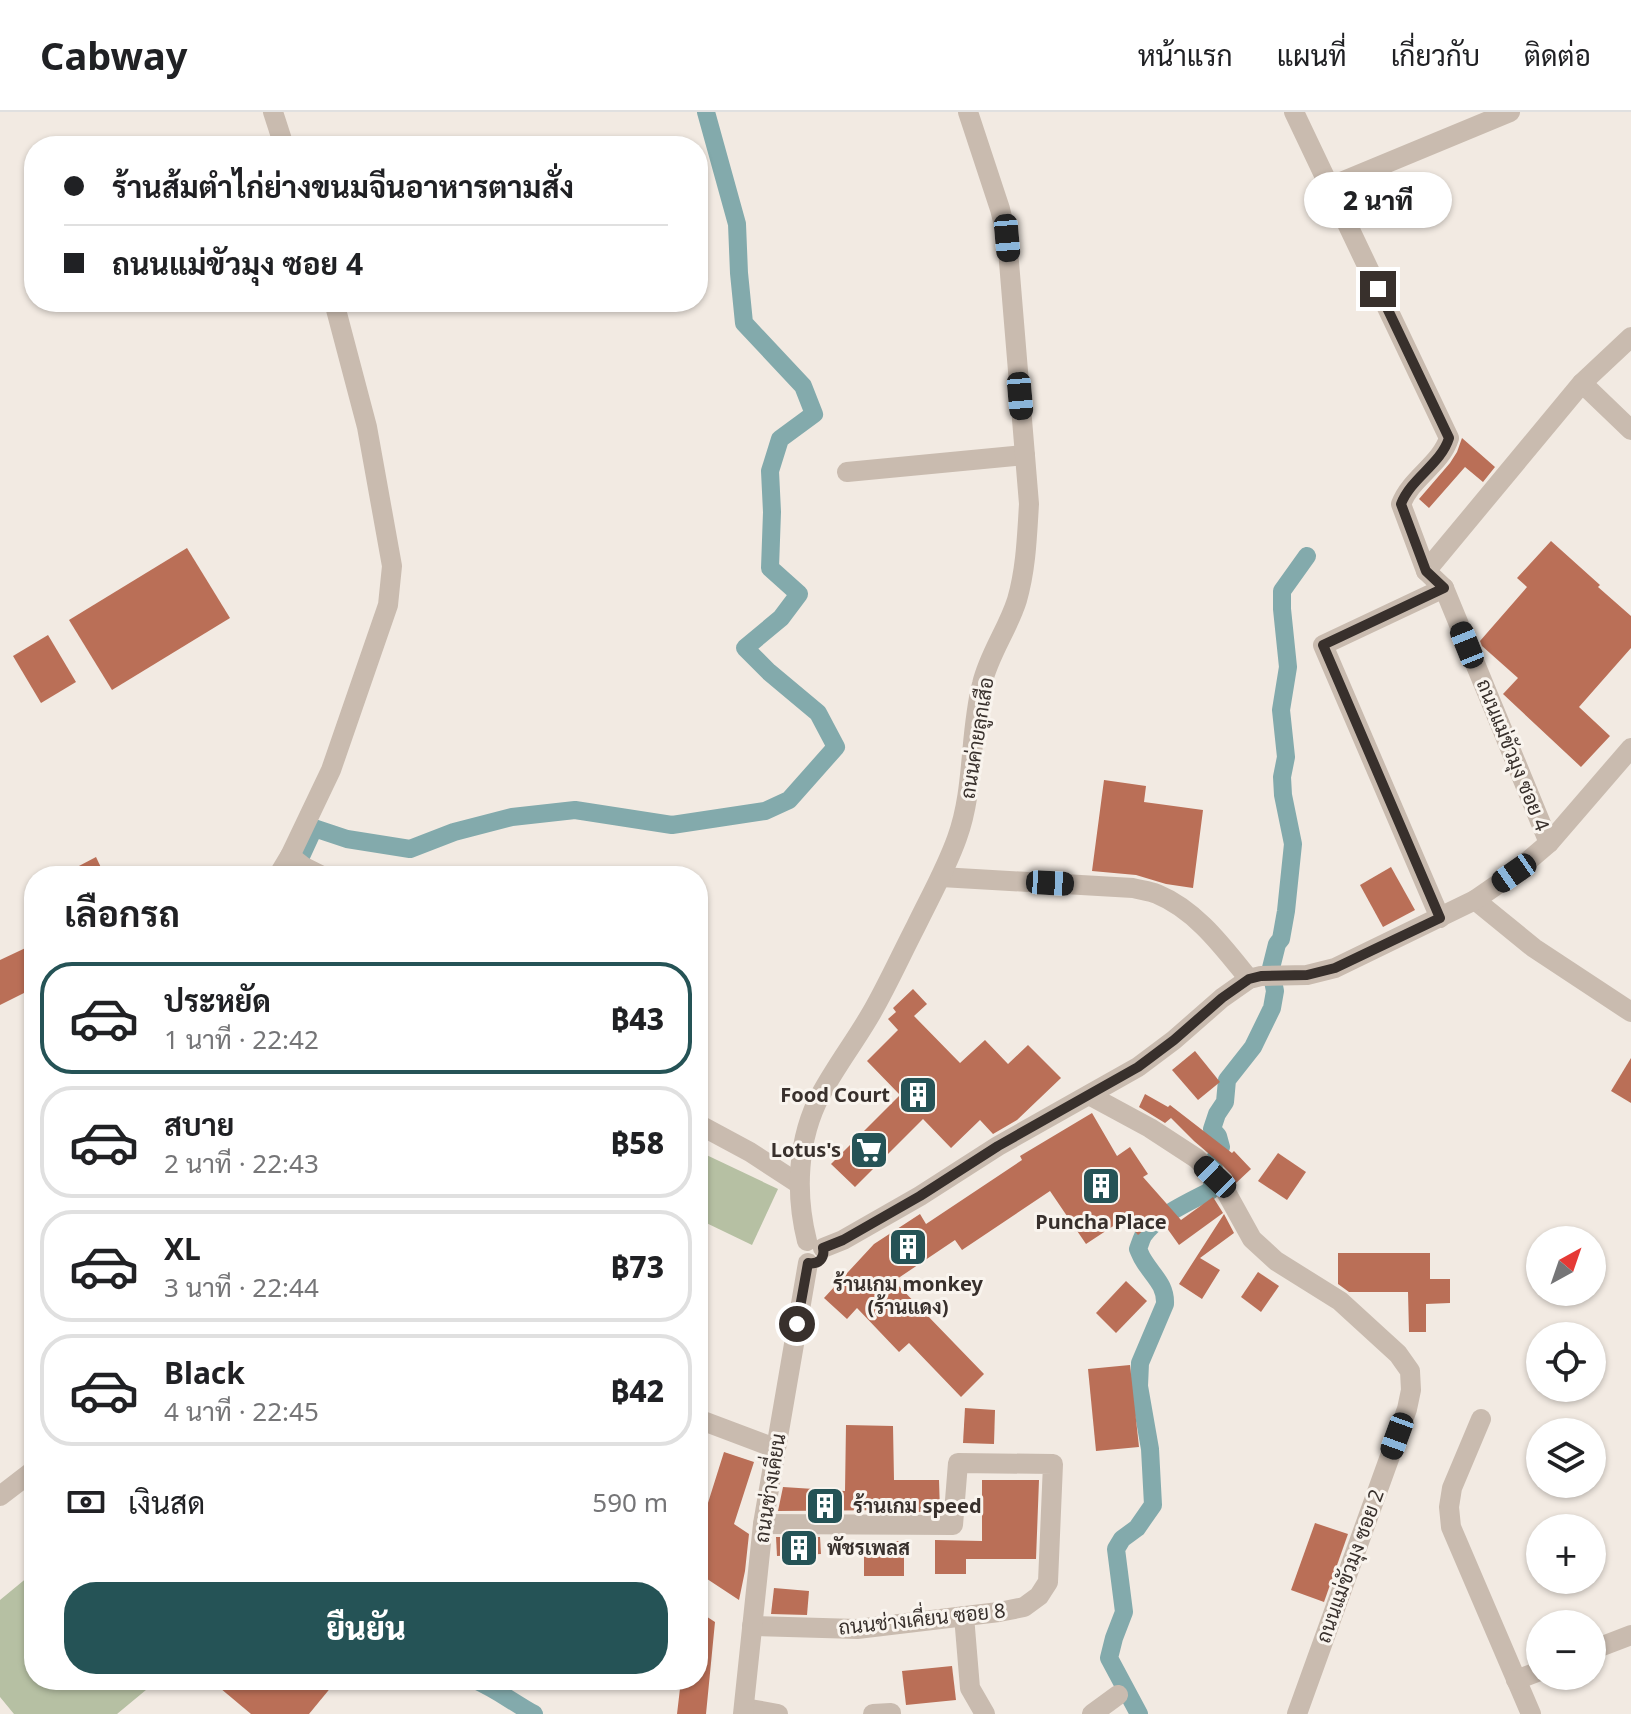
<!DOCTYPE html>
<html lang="th">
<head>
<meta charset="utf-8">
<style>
	body { margin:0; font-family:"Noto Sans",Sarabun,sans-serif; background:#f2f2f2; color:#202124; height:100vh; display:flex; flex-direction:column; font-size:30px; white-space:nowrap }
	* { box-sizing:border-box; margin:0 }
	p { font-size:26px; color:#757577 }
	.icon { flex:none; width:44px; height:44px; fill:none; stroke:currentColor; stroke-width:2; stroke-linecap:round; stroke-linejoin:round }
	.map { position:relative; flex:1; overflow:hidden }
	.side { position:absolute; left:24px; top:754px; width:684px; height:824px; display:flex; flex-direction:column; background:#fff; border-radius:32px; box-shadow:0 2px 6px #0004 }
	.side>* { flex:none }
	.guide { position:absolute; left:24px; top:24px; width:684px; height:176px; border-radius:32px; box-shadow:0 2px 6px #0004; display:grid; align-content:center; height:176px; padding:0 40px; background:#fff }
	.needle { width:52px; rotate:40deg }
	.buttons { position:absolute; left:1526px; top:1114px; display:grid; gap:16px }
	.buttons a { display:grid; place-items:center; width:80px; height:80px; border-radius:50%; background:#fff; box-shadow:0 2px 6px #0004; font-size:40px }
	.end { position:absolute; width:36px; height:36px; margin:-18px; border:10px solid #38302c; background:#fff; box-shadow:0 0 0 4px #fff }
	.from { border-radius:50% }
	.bubble { position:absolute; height:56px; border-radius:28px; background:#fff; box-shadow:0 2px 6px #0004; font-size:26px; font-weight:800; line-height:56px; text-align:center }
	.car { position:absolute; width:24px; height:48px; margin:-24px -12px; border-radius:10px; box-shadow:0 0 6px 2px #0007; background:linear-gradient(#222 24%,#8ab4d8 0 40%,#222 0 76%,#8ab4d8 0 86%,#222 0) }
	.guide b { display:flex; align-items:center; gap:28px; height:76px; font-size:30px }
	.guide b+b { border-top:2px solid #e0e0e0 }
	.guide i { width:20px; height:20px; background:#202124 }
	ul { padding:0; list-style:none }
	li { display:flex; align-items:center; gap:24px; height:112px; margin:0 16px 12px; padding:0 24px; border:4px solid #e0e0e0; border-radius:32px }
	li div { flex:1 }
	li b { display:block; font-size:30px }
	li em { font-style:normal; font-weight:800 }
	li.on { border-color:#255356 }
	li>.icon { width:72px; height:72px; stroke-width:1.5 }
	h2 { padding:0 40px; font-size:36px; line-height:96px }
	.pay { display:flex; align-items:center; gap:20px; height:88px; padding:0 40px; font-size:30px }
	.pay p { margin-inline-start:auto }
	.cta { display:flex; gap:16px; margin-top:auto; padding:16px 40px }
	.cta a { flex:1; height:92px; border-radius:32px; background:#255356; color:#fff; font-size:32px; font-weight:800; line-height:92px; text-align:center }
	header { display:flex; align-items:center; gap:48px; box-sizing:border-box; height:112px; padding:0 40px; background:#fff; border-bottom:2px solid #e0e0e0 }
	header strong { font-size:38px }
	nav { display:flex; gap:44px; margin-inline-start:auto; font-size:28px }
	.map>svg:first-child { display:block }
	.green { fill:#b6c0a3 }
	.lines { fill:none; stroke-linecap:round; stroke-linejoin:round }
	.canal { stroke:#83aaac; stroke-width:18 }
	.building { fill:#ba6f57 }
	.street { stroke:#c9bbaf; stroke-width:20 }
	.route { stroke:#38302c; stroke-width:10 }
	.labels { text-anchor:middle; stroke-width:6; stroke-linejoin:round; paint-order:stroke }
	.street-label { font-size:20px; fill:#38302c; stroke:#f9f4ee }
	.poi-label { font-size:20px; font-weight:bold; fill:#38302c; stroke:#f9f4ee; text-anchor:end }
</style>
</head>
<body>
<header>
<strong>Cabway</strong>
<nav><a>หน้าแรก</a><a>แผนที่</a><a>เกี่ยวกับ</a><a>ติดต่อ</a></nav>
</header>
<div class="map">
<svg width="1631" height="1602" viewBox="0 0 1631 1602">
	<rect width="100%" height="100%" fill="#f2eae2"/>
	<g class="green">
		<path d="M 698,1039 L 778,1077 L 752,1133 L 698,1107 Z"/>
		<path d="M 34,1460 L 34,1568 L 158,1568 L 117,1602 L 14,1602 L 0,1585 L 0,1488 Z"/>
	</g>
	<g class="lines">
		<g class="canal">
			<path d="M 292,764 L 314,716 L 347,727 L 410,737 L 454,720 L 512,705 L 575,698 L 672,713 L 765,699 L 789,688 L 836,635 L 818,601 L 769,560 L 745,536 L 781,506 L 799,482 L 770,456 L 772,400 L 770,359 L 780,327 L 814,302 L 803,274 L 744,211 L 739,161 L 737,112 L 706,0"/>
			<path d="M 1271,856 L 1277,832 L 1281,827 L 1286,799 L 1293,732 L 1283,683 L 1282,665 L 1286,645 L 1281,598 L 1288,555 L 1282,497 L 1282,479 L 1307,444"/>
			<path d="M 475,1568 C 496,1577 514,1591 534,1602"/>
			<path d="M 1139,1602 L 1109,1546 L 1114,1526 L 1124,1500 L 1116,1437 L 1122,1427 L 1137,1416 L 1153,1393 L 1150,1337 L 1139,1274 L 1140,1251 L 1165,1192 C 1166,1173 1153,1164 1144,1149 C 1141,1145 1140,1141 1138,1137 C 1140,1132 1141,1128 1143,1124 C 1155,1105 1191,1089 1210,1079 L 1215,1065 L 1213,1051 L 1221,1035 L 1218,1024 L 1212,1017 L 1217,1002 L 1225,990 L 1227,968 L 1253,935 L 1272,896 L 1275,879 L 1273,869"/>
		</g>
	</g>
	<g class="building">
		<path d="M 1462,326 L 1495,355 L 1483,370 L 1465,355 L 1429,396 L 1419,387 L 1450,351 L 1457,340 Z"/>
		<path d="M 1551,429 L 1600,473 L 1598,475 L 1631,504 L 1631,536 L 1579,595 L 1610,624 L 1581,655 L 1503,582 L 1518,566 L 1482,534 L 1480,529 L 1527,475 L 1517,466 Z"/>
		<path d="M 187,436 L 230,506 L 112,578 L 69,508 Z"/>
		<path d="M 48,523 L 76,570 L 41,591 L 13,544 Z"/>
		<path d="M 1104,668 L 1146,674 L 1144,690 L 1203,698 L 1193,776 L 1166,772 L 1136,763 L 1092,759 Z"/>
		<path d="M 96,745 L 105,764 L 60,764 Z"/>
		<path d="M 1391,755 L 1415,798 L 1383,815 L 1360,773 Z"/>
		<path d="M 34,832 L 34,876 L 0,893 L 0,848 Z"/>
		<path d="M 913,877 L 927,892 L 914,904 L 960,951 L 985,928 L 1008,952 L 1028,933 L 1061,966 L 1017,1008 L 993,1022 L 980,1008 L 951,1036 L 923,1007 L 855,1075 L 831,1052 L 900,983 L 867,949 L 898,918 L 888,907 L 896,900 L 893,896 Z"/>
		<path d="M 1195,939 L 1220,970 L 1198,988 L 1172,958 Z"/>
		<path d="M 1631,946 L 1631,991 L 1611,979 Z"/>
		<path d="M 1145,982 L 1168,995 L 1170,993 L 1232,1041 L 1234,1039 L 1251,1057 L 1236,1071 L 1231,1062 L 1221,1052 L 1194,1029 L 1171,1006 L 1165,1011 L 1139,995 Z"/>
		<path d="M 1092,1001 L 1117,1044 L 1130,1035 L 1148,1062 L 1143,1065 L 1181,1108 L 1213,1085 L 1223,1101 L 1179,1133 L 1159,1105 L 1138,1123 L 1124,1107 L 1086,1132 L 1050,1079 L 962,1138 L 955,1128 L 894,1169 L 984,1262 L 961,1285 L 909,1231 L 899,1240 L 857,1196 L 847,1207 L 824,1186 L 874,1132 L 920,1102 L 926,1112 L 1022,1048 L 1020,1044 Z"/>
		<path d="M 1278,1041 L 1306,1060 L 1287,1088 L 1258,1069 Z"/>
		<path d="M 1224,1102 L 1234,1121 L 1200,1146 L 1220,1158 L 1202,1187 L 1179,1172 Z"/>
		<path d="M 1338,1141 L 1430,1141 L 1430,1167 L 1450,1167 L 1450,1191 L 1426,1192 L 1426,1220 L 1409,1220 L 1408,1180 L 1349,1180 L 1338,1172 Z"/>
		<path d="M 1258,1160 L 1279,1174 L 1261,1200 L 1241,1185 Z"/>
		<path d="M 1126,1169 L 1147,1189 L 1116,1221 L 1096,1201 Z"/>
		<path d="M 1130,1253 L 1139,1335 L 1096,1339 L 1088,1257 Z"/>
		<path d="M 965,1296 L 995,1298 L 994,1332 L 963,1331 Z"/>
		<path d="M 846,1313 L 893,1314 L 894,1368 L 939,1368 L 940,1400 L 898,1400 L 898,1398 L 778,1399 L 783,1375 L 845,1379 Z"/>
		<path d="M 724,1340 L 754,1350 L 734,1412 L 749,1422 L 745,1459 L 739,1488 L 698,1461 L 698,1387 L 707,1394 Z"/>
		<path d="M 982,1368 L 1039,1368 L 1036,1447 L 966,1447 L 966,1462 L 935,1462 L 935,1428 L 982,1429 Z"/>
		<path d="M 1315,1411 L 1348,1422 L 1324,1490 L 1291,1478 Z"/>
		<path d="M 776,1425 L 820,1425 L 821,1442 L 777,1444 Z"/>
		<rect x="864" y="1429" width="40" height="35"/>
		<path d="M 774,1476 L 809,1479 L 807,1503 L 771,1502 Z"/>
		<path d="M 698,1499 L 715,1510 L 706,1602 L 677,1602 L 681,1568 L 698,1568 Z"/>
		<path d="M 952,1554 L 956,1588 L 906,1593 L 902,1559 Z"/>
		<path d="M 227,1568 L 337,1568 L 309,1602 L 251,1602 L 220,1576 Z"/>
	</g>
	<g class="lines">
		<g class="street">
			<path d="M 273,0 L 284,34"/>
			<path d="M 1294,0 L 1449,326 C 1441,352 1411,366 1401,392 L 1426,459 L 1444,476 L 1549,731"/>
			<path d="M 1329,75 L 1510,0"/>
			<path d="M 1582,271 L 1631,318"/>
			<path d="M 847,360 L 1025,343"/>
			<path d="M 1426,459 L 1582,271 L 1631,225"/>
			<path d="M 290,744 L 304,755 L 322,764"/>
			<path d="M 278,764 L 290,744 L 331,658 L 388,493 L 392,454 L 367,315 L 334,190"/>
			<path d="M 941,765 L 1133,776 C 1140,778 1149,779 1157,782 C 1196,798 1223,835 1249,867"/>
			<path d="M 1475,788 L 1534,836 L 1631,900"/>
			<path d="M 1440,806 L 1323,533 L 1444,476"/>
			<path d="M 1089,983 L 1150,1016 L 1196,1046 L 1220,1069 L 1252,1127 L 1276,1149 L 1340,1189 L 1398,1242 L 1410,1259 L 1411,1278 L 1407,1297 L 1297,1602"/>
			<path d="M 698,1012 L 750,1040 L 799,1072"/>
			<path d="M 807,1129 C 795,1081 797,1027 821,982 C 836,954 856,928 872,900 C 888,872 901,843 916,814 C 930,785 946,757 957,726 C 975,677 969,622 982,572 C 989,542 1008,517 1017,488 C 1026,457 1027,424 1029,392 L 1007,126 L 1000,97 L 968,0"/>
			<path d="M 823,1136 L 843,1128 L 920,1084 L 998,1034 L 1138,955 L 1174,928 L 1222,886 L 1249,867 L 1261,864 L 1307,863 L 1335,856 L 1475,788 L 1514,761 L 1549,731 L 1631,636"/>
			<path d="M 698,1307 L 775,1336"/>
			<path d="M 1481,1307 L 1452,1376 L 1449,1395 L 1451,1415 L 1531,1602"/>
			<path d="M 0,1384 L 34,1358"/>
			<path d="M 964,1504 L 970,1576 L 985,1602"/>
			<path d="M 752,1514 L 857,1517 L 999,1500 L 1024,1495 L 1039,1484 L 1048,1470 L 1053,1352 L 958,1351 L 953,1413 L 763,1412"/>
			<path d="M 1592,1538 L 1631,1523"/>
			<path d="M 1516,1568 L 1540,1559"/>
			<path d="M 744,1596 L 778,1602"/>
			<path d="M 743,1602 L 763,1412 L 808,1151"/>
			<path d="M 873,1602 L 891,1601"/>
			<path d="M 1092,1602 L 1118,1583"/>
		</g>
	</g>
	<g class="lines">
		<path class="route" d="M 797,1212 L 808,1151 C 819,1153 825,1146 823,1136 L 843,1128 L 920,1084 L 998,1034 L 1138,955 L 1174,928 L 1222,886 L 1249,867 L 1261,864 L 1307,863 L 1335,856 L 1440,806 L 1323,533 L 1444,476 L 1426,459 L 1401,392 C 1411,366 1441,352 1449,326 L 1378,177"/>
	</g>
	<defs>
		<symbol id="building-square" viewBox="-11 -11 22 22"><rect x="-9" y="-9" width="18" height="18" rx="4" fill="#255356" stroke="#f9f4ee"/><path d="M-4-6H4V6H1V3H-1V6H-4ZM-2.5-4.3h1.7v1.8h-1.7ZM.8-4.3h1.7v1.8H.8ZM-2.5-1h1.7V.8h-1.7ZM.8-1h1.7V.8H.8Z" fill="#fff"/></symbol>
		<symbol id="supermarket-square" viewBox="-11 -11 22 22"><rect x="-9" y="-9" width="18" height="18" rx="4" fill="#255356" stroke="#f9f4ee"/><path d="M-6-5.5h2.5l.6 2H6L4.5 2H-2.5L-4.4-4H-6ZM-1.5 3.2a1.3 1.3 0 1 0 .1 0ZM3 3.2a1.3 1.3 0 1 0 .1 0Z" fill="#fff"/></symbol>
	</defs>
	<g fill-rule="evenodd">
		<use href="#building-square" x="896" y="961" width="44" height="44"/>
		<use href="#supermarket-square" x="847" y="1016" width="44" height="44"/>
		<use href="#building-square" x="1079" y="1052" width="44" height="44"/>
		<use href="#building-square" x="886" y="1113" width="44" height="44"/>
		<use href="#building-square" x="803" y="1372" width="44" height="44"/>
		<use href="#building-square" x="777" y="1414" width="44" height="44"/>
	</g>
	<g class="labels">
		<g class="street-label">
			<text transform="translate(977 626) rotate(-81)" y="7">ถนนค่ายลูกเสือ</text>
			<text transform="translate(1513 643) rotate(68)" y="7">ถนนแม่ขัวมุง ซอย 4</text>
			<text transform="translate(770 1376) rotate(-81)" y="7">ถนนช่างเคี่ยน</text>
			<text transform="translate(1350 1454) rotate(-70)" y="7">ถนนแม่ขัวมุง ซอย 2</text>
			<text transform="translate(922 1507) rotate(-6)" y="7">ถนนช่างเคี่ยน ซอย 8</text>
		</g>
		<g class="poi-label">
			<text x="890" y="990">Food Court</text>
			<text x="841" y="1045">Lotus's</text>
			<text x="1101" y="1117" text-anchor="middle">Puncha Place</text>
			<text x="908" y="1179" text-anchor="middle">ร้านเกม monkey<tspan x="908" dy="23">(ร้านแดง)</tspan></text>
			<text x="853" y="1401" text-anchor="start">ร้านเกม speed</text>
			<text x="827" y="1443" text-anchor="start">พัชรเพลส</text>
		</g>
	</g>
</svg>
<div class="buttons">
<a><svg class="needle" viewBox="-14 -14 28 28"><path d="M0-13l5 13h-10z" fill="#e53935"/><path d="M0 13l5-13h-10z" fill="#757577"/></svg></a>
<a><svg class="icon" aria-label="locate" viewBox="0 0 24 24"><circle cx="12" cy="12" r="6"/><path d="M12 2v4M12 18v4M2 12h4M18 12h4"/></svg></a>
<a><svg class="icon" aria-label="layers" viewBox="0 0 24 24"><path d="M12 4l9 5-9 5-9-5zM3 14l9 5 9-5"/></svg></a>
<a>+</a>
<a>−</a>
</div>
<i class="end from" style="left:797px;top:1212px"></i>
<i class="end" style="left:1378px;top:177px"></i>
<div class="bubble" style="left:1304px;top:60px;width:148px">2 นาที</div>
<i class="car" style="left:1007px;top:126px;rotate:175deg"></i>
<i class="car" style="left:1020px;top:284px;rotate:175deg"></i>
<i class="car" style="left:1467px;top:533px;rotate:338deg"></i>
<i class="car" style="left:1514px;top:761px;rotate:235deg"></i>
<i class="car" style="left:1050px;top:771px;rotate:93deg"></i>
<i class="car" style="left:1215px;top:1065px;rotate:314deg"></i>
<i class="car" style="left:1397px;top:1324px;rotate:200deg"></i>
<div class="guide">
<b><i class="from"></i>ร้านส้มตำไก่ย่างขนมจีนอาหารตามสั่ง</b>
<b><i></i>ถนนแม่ขัวมุง ซอย 4</b>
</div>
<section class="side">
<h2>เลือกรถ</h2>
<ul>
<li class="on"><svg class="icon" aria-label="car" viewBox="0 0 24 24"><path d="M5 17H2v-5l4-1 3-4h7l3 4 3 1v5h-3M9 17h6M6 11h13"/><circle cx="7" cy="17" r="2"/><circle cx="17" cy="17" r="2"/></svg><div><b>ประหยัด</b><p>1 นาที · 22:42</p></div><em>฿43</em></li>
<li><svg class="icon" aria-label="car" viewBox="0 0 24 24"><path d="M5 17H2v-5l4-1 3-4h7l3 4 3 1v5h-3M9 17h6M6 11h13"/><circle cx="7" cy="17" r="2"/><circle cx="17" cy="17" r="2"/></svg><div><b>สบาย</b><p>2 นาที · 22:43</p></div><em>฿58</em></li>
<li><svg class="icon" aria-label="car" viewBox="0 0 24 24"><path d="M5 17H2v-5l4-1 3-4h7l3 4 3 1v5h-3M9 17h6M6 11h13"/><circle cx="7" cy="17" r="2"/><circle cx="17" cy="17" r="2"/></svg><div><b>XL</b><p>3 นาที · 22:44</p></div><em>฿73</em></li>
<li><svg class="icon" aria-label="car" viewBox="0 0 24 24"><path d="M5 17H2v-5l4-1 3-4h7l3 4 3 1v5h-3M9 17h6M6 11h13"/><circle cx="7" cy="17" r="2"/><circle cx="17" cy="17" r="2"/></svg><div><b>Black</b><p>4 นาที · 22:45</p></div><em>฿42</em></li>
</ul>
<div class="pay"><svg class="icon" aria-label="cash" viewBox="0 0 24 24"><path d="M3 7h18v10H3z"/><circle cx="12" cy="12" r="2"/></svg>เงินสด<p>590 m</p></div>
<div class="cta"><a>ยืนยัน</a></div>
</section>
</div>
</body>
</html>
